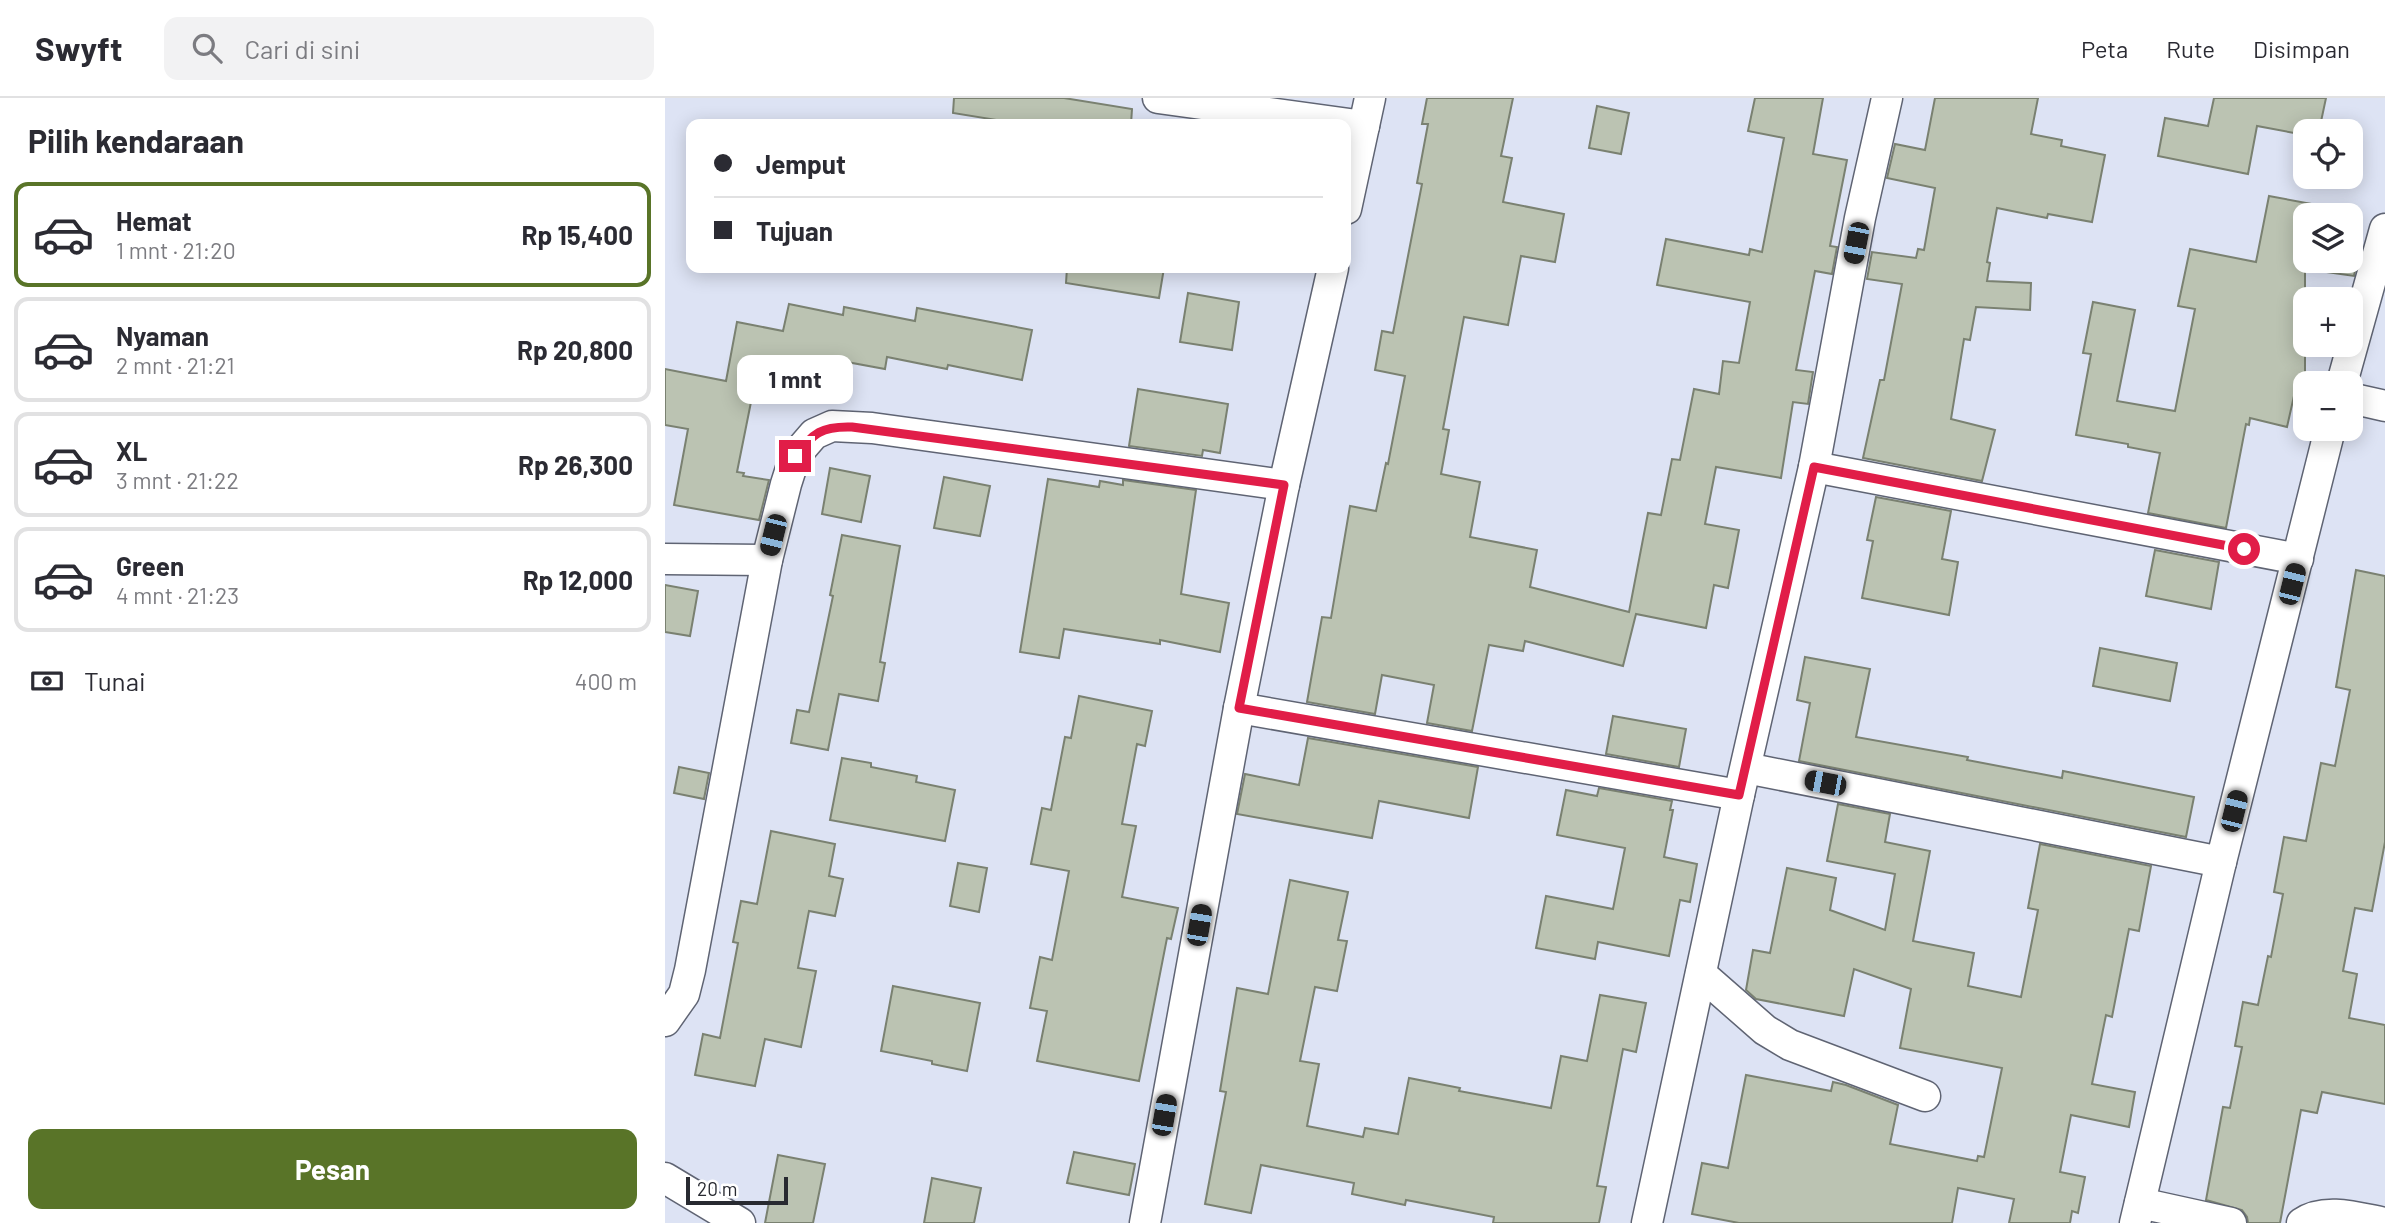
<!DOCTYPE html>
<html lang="id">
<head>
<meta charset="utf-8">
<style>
	body { margin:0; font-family:Barlow,sans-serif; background:#f2f2f3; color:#2b2b33; height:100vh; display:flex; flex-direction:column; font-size:26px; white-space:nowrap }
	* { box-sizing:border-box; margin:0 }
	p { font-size:23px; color:#7c7c81 }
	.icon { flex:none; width:38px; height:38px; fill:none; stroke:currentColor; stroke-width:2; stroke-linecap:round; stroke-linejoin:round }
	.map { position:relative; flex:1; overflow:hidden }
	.drawer { display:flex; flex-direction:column; background:#fff; width:665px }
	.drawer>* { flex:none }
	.guide { position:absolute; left:21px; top:21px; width:665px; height:154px; border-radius:14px; box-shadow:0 4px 18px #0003; display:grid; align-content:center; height:154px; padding:0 28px; background:#fff }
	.tools { position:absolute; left:1628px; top:21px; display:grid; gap:14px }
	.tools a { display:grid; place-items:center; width:70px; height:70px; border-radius:14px; background:#fff; box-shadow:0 4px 18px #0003; font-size:35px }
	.scale { position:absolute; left:21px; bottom:18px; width:102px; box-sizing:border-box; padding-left:7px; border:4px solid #282a31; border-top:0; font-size:19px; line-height:24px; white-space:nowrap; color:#282a31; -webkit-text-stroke:5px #fff; paint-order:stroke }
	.end { position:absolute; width:32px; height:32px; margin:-16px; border:9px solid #e11d48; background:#fff; box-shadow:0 0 0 4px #fff }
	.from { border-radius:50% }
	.bubble { position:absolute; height:49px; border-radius:14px; background:#fff; box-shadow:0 4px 18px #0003; font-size:23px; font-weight:700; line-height:49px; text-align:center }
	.car { position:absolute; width:21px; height:42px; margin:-21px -10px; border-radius:9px; box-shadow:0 0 5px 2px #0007; background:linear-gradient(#222 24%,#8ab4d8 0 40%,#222 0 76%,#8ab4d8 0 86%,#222 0) }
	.guide b { display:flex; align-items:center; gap:24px; height:66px; font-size:26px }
	.guide b+b { border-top:2px solid #e1e1e2 }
	.guide i { width:18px; height:18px; background:#2b2b33 }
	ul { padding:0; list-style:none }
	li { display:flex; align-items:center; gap:21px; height:105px; margin:0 14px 10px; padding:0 14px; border:4px solid #e1e1e2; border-radius:14px }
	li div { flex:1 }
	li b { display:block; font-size:26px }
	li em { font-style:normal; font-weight:700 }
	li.current { border-color:#597428 }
	li>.icon { width:63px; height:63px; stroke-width:1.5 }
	h2 { padding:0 28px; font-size:32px; line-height:84px }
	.pay { display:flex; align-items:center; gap:18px; height:77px; padding:0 28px; font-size:26px }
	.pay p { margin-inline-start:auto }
	.primary-button { display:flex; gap:14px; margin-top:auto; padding:14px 28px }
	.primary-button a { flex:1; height:80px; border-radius:14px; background:#597428; color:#fff; font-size:28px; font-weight:700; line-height:80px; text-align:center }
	header { display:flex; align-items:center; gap:42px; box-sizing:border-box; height:98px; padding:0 35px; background:#fff; border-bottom:2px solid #e1e1e2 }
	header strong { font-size:33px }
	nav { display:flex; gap:38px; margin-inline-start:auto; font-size:24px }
	.search { width:490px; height:63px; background:#f2f2f3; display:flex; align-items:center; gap:18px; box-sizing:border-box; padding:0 24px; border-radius:14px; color:#7c7c81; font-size:26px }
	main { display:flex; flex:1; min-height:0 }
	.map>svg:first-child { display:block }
	.building { fill:#bbc3b2; stroke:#7a8171; stroke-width:2 }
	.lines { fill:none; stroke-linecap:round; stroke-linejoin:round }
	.minor-casing { stroke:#5f6473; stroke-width:33 }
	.minor { stroke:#fff; stroke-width:30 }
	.route { stroke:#e11d48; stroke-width:9 }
</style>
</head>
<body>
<header>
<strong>Swyft</strong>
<div class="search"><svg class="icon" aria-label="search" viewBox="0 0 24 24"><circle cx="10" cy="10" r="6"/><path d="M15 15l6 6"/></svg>Cari di sini</div>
<nav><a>Peta</a><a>Rute</a><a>Disimpan</a></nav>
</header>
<main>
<section class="drawer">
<h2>Pilih kendaraan</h2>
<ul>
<li class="current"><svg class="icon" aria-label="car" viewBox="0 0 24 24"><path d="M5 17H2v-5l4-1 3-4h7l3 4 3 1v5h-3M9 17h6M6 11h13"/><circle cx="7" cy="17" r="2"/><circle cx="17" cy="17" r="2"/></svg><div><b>Hemat</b><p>1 mnt · 21:20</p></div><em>Rp 15,400</em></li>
<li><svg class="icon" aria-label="car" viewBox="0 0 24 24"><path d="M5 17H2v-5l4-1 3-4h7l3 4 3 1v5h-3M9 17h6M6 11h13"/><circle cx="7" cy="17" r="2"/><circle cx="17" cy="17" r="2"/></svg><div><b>Nyaman</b><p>2 mnt · 21:21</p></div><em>Rp 20,800</em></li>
<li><svg class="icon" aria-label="car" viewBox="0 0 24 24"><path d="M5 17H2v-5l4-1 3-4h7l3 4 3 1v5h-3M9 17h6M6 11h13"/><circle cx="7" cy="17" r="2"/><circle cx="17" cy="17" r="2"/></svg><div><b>XL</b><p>3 mnt · 21:22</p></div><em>Rp 26,300</em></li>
<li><svg class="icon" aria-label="car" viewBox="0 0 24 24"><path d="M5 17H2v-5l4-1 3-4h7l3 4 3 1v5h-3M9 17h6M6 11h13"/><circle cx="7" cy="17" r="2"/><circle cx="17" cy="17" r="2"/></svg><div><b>Green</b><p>4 mnt · 21:23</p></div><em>Rp 12,000</em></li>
</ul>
<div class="pay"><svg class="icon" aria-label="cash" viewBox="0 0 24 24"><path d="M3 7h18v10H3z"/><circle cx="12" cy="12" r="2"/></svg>Tunai<p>400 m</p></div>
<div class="primary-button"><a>Pesan</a></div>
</section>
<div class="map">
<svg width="1720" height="1125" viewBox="0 0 1720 1125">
	<rect width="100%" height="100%" fill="#dde3f4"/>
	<g class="building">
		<path d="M 289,0 L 399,0 L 467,11 L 466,26 L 356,26 L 288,15 Z"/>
		<path d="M 762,0 L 848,0 L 836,58 L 847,60 L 838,104 L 899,116 L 890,164 L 856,158 L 843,227 L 799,219 L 778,331 L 784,332 L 776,376 L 815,384 L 805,439 L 872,452 L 865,489 L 964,514 L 983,415 L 996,417 L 1007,361 L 1015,362 L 1029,291 L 1054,296 L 1058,263 L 1074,265 L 1085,204 L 992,187 L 1001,141 L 1084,157 L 1085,151 L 1097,154 L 1119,40 L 1083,33 L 1090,0 L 1158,0 L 1148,56 L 1182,62 L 1165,148 L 1172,149 L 1167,176 L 1150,173 L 1131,272 L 1148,274 L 1143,306 L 1128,304 L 1116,380 L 1051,369 L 1040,426 L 1074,432 L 1063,490 L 1049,487 L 1041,530 L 971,516 L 958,568 L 860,543 L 858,553 L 824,547 L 807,633 L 762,625 L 769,587 L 717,577 L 710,616 L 642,604 L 657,519 L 666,520 L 685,408 L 711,413 L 721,365 L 723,366 L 740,278 L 710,272 L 717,233 L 728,235 L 757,86 L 752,85 L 763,26 L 757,26 Z"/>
		<path d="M 1270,0 L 1373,0 L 1366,36 L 1397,42 L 1396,48 L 1440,57 L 1427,124 L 1383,116 L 1382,120 L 1332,110 L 1322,164 L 1325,165 L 1322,183 L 1366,185 L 1365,212 L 1311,209 L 1305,242 L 1299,241 L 1286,321 L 1330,332 L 1317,383 L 1198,360 L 1215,282 L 1219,282 L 1237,186 L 1202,181 L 1207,154 L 1251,160 L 1253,151 L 1259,152 L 1270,90 L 1222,80 L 1230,46 L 1260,52 Z"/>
		<path d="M 1549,0 L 1661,0 L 1654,33 L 1640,33 L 1640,37 L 1592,28 L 1583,76 L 1493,58 L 1500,20 L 1543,28 Z"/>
		<path d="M 932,8 L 964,15 L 956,56 L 924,50 Z"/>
		<path d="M 1604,98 L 1663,109 L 1661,117 L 1640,117 L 1640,163 L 1685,163 L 1685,148 L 1695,149 L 1689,178 L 1640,171 L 1640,290 L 1631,289 L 1622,329 L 1585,320 L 1584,327 L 1581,326 L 1561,430 L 1483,415 L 1495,355 L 1463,349 L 1463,346 L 1411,337 L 1426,256 L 1418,255 L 1428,204 L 1470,212 L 1452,303 L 1510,313 L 1530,211 L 1513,208 L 1525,151 L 1591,164 Z"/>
		<path d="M 402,170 L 499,170 L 494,200 L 401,185 Z"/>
		<path d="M 523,195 L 574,204 L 567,252 L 515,244 Z"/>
		<path d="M 124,206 L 178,217 L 179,209 L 250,223 L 252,210 L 367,232 L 357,282 L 283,267 L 282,271 L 222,259 L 220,271 L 160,260 L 155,282 L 109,273 L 108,283 L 91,279 L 72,374 L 79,375 L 78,378 L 104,382 L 94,422 L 9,407 L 23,331 L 0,327 L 0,271 L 61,283 L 72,224 L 118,233 Z"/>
		<path d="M 473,291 L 563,306 L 555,355 L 538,352 L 537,358 L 464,348 Z"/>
		<path d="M 165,370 L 205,378 L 196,424 L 157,416 Z"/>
		<path d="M 279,379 L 325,388 L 315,438 L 269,430 Z"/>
		<path d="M 383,381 L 434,389 L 435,383 L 458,387 L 458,382 L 531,392 L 516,496 L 564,505 L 555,554 L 495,542 L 495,546 L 399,531 L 394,560 L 355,554 Z"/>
		<path d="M 1211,399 L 1286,413 L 1277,461 L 1293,464 L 1284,517 L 1197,500 L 1208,443 L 1202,442 Z"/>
		<path d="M 177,437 L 235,448 L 215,564 L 220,565 L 213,603 L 174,596 L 163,652 L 126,645 L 132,612 L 144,614 L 168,498 L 165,497 Z"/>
		<path d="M 1490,452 L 1554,464 L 1546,511 L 1481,498 Z"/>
		<path d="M 1691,472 L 1720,478 L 1720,744 L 1707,813 L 1690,810 L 1678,873 L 1692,876 L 1684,920 L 1720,927 L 1720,1006 L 1657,994 L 1652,1015 L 1636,1012 L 1615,1125 L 1583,1125 L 1582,1119 L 1577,1112 L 1541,1102 L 1558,1009 L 1565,1010 L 1577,949 L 1570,948 L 1578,904 L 1593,907 L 1603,858 L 1606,859 L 1618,796 L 1609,794 L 1619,739 L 1641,743 L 1656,665 L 1670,668 L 1685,592 L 1671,589 Z"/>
		<path d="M 0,487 L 33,493 L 25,538 L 0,534 Z"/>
		<path d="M 1435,550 L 1512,565 L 1505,603 L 1428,588 Z"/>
		<path d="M 1140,559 L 1205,571 L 1191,639 L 1303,659 L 1302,662 L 1397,680 L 1398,673 L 1529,699 L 1521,739 L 1134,663 L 1145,605 L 1132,602 Z"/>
		<path d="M 414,598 L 487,613 L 480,648 L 472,646 L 457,726 L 471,728 L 457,799 L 513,810 L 506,841 L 502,840 L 474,983 L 372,963 L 382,913 L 365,910 L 375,859 L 387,862 L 404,773 L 366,766 L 377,710 L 386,712 L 400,639 L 406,640 Z"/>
		<path d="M 948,618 L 1021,631 L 1014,669 L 941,656 Z"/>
		<path d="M 643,640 L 813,669 L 804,720 L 714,703 L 707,740 L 572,716 L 580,676 L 634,687 Z"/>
		<path d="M 177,660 L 206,665 L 206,669 L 252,678 L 251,684 L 290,692 L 280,743 L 165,722 Z"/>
		<path d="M 14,669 L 44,675 L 39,701 L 9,695 Z"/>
		<path d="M 934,690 L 1007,703 L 1005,712 L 1008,712 L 999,759 L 1032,766 L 1025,804 L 1015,802 L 1004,858 L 933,844 L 930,861 L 871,850 L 881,798 L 948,811 L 960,750 L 892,737 L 901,692 L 932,698 Z"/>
		<path d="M 1173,706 L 1225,716 L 1220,744 L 1265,753 L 1248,843 L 1309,855 L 1303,888 L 1356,899 L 1373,812 L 1363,810 L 1375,746 L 1486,768 L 1474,833 L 1464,831 L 1447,919 L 1441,917 L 1427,986 L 1470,994 L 1464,1029 L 1406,1017 L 1395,1074 L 1420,1079 L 1413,1115 L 1407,1113 L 1405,1125 L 1344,1125 L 1349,1101 L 1293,1090 L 1287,1125 L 1074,1125 L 1027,1116 L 1037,1065 L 1063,1070 L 1081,977 L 1166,993 L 1168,984 L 1181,987 L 1233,1007 L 1225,1046 L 1312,1063 L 1313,1058 L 1319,1059 L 1337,970 L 1235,950 L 1246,891 L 1189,871 L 1179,918 L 1091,901 L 1081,892 L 1088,852 L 1105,855 L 1122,770 L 1171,780 L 1165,812 L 1220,832 L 1230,776 L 1162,763 Z"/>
		<path d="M 106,733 L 170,746 L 164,778 L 178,781 L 170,818 L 144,813 L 133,870 L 151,873 L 136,949 L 100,941 L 90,988 L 30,977 L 38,936 L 55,940 L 73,845 L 68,844 L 76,803 L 92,806 Z"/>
		<path d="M 293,765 L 322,770 L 314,814 L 285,808 Z"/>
		<path d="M 625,782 L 683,794 L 673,842 L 682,843 L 672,893 L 650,889 L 635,963 L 654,966 L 642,1028 L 698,1039 L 700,1030 L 733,1036 L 744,980 L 795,990 L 794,993 L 886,1010 L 896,958 L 922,963 L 935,897 L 981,905 L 971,954 L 958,951 L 932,1088 L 941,1089 L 934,1125 L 828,1125 L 829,1119 L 741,1102 L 740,1107 L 687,1096 L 689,1085 L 596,1067 L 586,1115 L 540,1106 L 561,994 L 555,993 L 572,890 L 603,896 Z"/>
		<path d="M 228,888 L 315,905 L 302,973 L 267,966 L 267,963 L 216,953 Z"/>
		<path d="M 409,1054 L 470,1066 L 464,1097 L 402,1085 Z"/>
		<path d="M 113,1057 L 160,1066 L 148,1125 L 100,1125 Z"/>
		<path d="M 267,1080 L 316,1090 L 309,1125 L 259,1125 Z"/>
	</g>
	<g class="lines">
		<defs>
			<g id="minor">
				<path d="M 493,0 L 699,28"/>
				<path d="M 681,111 L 705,0"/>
				<path d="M 1677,285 L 1720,131"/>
				<path d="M 1685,300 L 1720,308"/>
				<path d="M 1149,369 L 1633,461"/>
				<path d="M 0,461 L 102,462"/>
				<path d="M 574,610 L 1074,697"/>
				<path d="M 1081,670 L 1556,764"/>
				<path d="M 1036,876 L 1100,932 L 1125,947 L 1260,998"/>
				<path d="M 0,923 L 19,896 L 25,872 L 102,462 L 121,386 L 130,358 L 149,336 L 167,328 L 207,330 L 619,387"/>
				<path d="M 0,1080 L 75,1125"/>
				<path d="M 1475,1105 L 1566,1125"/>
				<path d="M 480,1125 L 574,610 L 619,387 L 668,170"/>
				<path d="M 982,1125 L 1074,697 L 1149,369 L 1195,120 L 1222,0"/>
				<path d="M 1470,1125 L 1556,764 L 1665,331"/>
				<path d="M 1637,1125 C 1660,1109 1694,1120 1720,1125"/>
			</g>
		</defs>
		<use href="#minor" class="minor-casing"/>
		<use href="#minor" class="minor"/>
	</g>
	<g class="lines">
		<path class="route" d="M 130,358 C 149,335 156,328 187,329 L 619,387 L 574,610 L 1074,697 L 1149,369 L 1579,451"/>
	</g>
</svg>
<div class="tools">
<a><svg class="icon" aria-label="locate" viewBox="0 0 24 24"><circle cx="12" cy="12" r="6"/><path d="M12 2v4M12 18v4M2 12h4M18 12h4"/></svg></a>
<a><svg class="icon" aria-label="layers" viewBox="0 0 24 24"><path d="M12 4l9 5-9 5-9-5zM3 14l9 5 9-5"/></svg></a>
<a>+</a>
<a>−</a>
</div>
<div class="scale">20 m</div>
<i class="end from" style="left:1579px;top:451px"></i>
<i class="end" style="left:130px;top:358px"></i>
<div class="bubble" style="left:72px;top:257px;width:116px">1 mnt</div>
<i class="car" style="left:1191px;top:145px;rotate:191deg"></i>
<i class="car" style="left:108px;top:437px;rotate:194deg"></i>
<i class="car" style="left:1627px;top:486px;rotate:14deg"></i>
<i class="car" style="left:1160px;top:685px;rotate:281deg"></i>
<i class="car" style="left:1569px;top:713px;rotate:14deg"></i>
<i class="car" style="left:534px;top:827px;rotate:10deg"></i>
<i class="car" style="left:499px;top:1017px;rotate:10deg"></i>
<div class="guide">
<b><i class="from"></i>Jemput</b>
<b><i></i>Tujuan</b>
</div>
</div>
</main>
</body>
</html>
